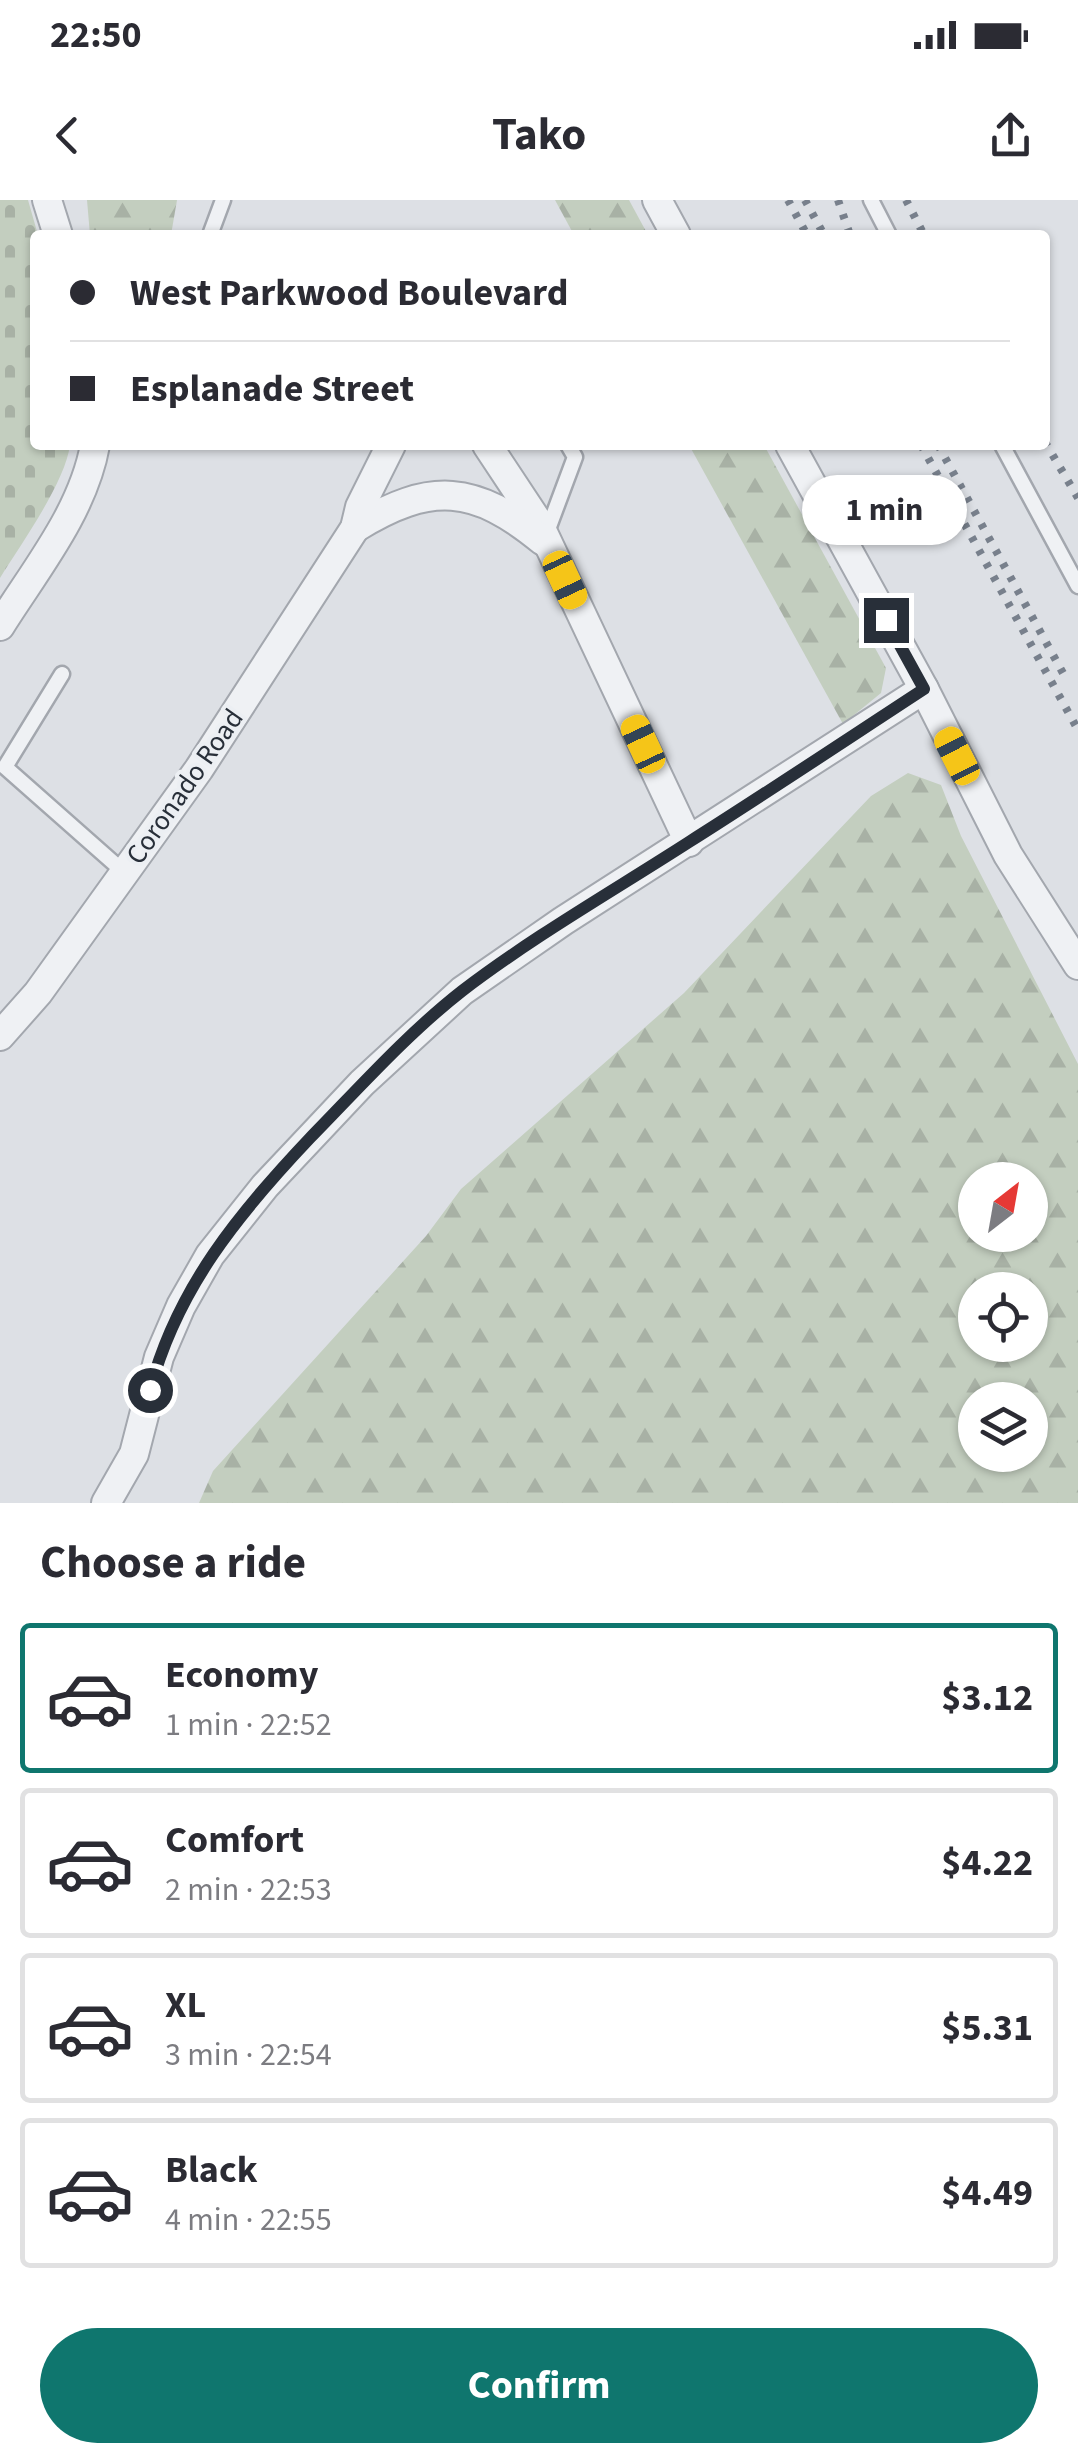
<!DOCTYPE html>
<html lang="en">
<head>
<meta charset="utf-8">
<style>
	body { margin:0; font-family:"Source Sans 3",sans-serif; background:#f2f2f3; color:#2b2b33; height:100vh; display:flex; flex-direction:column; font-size:38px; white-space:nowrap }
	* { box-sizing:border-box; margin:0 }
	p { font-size:32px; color:#7c7c81 }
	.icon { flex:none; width:55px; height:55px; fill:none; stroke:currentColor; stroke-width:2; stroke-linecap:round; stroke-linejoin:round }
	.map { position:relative; height:1303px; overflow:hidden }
	.panel { display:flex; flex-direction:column; background:#fff; flex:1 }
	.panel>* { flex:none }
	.banner { position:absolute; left:30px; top:30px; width:1020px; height:220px; border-radius:10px; box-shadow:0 2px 8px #0004; display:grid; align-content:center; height:220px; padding:0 40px; background:#fff }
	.needle { width:65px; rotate:31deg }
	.tools { position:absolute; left:958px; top:962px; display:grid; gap:20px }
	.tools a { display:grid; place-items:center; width:90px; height:90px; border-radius:50%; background:#fff; box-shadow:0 2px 8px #0004; font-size:50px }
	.end { position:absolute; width:45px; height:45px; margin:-22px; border:12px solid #282f39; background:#fff; box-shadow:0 0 0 5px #fff }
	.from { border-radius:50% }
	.bubble { position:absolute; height:70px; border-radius:35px; background:#fff; box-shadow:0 2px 8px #0004; font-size:32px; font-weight:700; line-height:70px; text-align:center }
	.car { position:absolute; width:30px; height:60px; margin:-30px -15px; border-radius:12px; box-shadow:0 0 8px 2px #0007; background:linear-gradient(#f5c518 24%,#345 0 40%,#f5c518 0 76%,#345 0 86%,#f5c518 0) }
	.banner b { display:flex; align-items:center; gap:35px; height:95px; font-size:38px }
	.banner b+b { border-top:2px solid #e1e1e2 }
	.banner i { width:25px; height:25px; background:#2b2b33 }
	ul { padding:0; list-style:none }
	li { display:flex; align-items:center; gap:30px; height:150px; margin:0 20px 15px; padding:0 20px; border:5px solid #e1e1e2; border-radius:10px }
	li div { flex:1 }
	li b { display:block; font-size:38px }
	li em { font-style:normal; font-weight:700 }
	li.current { border-color:#0f766e }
	li>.icon { width:90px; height:90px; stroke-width:1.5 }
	h2 { padding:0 40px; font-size:45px; line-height:120px }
	.button { display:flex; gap:20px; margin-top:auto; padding:20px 40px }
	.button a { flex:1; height:115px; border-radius:60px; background:#0f766e; color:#fff; font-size:40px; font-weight:700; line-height:115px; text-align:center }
	.status { display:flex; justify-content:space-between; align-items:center; height:70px; padding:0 50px; background:#fff; direction:ltr }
	.status svg { height:28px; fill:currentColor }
	header { display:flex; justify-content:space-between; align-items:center; height:130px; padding:0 40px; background:#fff; font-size:45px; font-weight:700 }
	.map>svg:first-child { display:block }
	.forest { fill:url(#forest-firs); fill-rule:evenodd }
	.cemetery { fill:url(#cemetery-stones) }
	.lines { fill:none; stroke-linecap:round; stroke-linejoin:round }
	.service-casing { stroke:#a3a7ae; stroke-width:19 }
	.minor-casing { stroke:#a3a7ae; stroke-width:32 }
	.service { stroke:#eff1f4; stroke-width:14 }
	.minor { stroke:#eff1f4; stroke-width:28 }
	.rail { stroke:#78808c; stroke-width:8; stroke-dasharray:5 10; stroke-linecap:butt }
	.route { stroke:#282f39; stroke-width:12 }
	.labels { text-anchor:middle; stroke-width:8; stroke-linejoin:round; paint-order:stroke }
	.street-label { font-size:28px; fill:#282f39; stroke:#eceff3 }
</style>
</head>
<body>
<div class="status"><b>22:50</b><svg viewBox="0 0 49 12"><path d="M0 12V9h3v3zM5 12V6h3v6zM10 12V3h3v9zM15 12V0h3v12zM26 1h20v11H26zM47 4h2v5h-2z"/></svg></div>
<header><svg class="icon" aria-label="back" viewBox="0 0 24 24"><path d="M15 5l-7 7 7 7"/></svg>Tako<svg class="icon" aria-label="share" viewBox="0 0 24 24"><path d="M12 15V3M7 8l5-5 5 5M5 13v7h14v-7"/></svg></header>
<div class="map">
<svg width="1078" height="1303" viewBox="0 0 1078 1303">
	<defs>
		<pattern id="forest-firs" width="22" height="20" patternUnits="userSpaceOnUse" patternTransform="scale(2.5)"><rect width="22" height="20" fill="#c3cebf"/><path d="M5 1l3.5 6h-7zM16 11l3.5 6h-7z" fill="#a8b1a5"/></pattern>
		<pattern id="cemetery-stones" width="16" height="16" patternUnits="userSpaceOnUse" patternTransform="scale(2.5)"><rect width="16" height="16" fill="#c3cebf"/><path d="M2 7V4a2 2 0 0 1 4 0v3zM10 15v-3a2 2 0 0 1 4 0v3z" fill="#a8b1a5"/></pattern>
	</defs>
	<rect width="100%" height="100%" fill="#dde0e5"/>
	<g class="forest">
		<path d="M 87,0 L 177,0 L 171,35 L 90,35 Z"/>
		<path d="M 555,0 L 629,0 L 648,35 L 574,35 Z"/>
		<path d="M 689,245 L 764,245 L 886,468 L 881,493 L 843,524 Z"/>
		<path d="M 908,573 L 941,585 L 961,636 L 1078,864 L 1078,1303 L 199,1303 L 213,1271 L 426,1036 L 461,989 L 684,793 L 871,596 ZM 975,980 L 1030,980 L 1030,1035 L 975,1035 ZM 1030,1090 L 1030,1145 L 975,1145 L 975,1090 ZM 1030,1200 L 1030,1255 L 975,1255 L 975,1200 Z"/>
	</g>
	<path class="cemetery" d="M 0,0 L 28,0 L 38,35 L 35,35 L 35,245 L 70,245 C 65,283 21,344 0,378 Z"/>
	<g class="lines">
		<defs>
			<g id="service">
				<path d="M 871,0 L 889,35"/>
				<path d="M 210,35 L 223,0"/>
				<path d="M 1002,245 L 1078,386"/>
				<path d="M 547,332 L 575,257 L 568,245"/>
				<path d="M 62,474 L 5,567 L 125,673"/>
			</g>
			<g id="minor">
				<path d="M 47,0 L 58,35"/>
				<path d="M 657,0 L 676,35"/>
				<path d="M 487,245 L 538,322 L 689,642"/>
				<path d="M 790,245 L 924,489 L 1008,655 L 1078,765"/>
				<path d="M 355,328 C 431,281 475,285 543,341"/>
				<path d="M 0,426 C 35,370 83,312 95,245"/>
				<path d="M 0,836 L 38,793 L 199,569 L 355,328 L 360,307 L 391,245"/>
				<path d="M 106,1303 L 134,1254 L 159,1157 L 181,1106 L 210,1055 L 265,986 L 362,883 L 462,791 L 563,721 L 924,489"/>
			</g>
		</defs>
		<use href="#service" class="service-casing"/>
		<use href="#minor" class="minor-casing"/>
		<use href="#service" class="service"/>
		<use href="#minor" class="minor"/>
		<g class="rail">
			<path d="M 788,0 L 807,35"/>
			<path d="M 805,0 L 824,35"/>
			<path d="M 838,0 L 850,35"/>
			<path d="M 906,0 L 924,35"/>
			<path d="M 1045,242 L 1078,298"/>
			<path d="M 921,245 L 1078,530"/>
			<path d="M 938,245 L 1064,475"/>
		</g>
	</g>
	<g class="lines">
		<path class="route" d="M 150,1190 C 177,1088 239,1013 310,938 C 359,888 407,834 462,791 C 534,736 613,691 689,642 C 768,592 846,540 924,489 L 886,420"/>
	</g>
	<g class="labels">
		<g class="street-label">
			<text transform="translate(184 586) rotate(-55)" y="10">Coronado Road</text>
		</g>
	</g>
</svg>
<div class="tools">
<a><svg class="needle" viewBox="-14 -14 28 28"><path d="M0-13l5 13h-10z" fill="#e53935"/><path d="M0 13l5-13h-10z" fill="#7c7c81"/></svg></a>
<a><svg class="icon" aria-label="locate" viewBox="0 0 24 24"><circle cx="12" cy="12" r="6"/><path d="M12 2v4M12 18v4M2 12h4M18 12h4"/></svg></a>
<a><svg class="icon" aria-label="layers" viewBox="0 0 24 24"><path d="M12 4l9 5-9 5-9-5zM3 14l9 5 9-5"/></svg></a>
</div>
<i class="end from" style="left:150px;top:1190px"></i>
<i class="end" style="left:886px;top:420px"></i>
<div class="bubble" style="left:802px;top:275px;width:165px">1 min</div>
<i class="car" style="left:565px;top:380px;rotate:155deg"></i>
<i class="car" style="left:643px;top:544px;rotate:335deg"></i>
<i class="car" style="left:957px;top:556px;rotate:333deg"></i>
<div class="banner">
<b><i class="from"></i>West Parkwood Boulevard</b>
<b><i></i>Esplanade Street</b>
</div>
</div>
<section class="panel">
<h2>Choose a ride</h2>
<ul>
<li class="current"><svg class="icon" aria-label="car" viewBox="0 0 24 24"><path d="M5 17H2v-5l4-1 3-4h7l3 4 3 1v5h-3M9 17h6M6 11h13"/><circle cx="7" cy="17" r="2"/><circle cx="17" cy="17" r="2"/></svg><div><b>Economy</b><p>1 min · 22:52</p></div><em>$3.12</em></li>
<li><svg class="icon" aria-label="car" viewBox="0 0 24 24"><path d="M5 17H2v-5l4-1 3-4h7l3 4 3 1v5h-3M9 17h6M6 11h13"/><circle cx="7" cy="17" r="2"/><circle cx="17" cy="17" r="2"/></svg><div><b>Comfort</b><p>2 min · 22:53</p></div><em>$4.22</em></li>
<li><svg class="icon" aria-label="car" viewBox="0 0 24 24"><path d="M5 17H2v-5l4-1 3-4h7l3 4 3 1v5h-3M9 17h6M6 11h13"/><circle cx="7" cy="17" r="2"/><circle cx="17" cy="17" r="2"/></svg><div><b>XL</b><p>3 min · 22:54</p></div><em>$5.31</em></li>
<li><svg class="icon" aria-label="car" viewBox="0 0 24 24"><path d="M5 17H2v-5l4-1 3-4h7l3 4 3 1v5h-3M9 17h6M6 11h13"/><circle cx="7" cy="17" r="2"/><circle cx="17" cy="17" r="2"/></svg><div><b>Black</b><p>4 min · 22:55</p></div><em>$4.49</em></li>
</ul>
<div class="button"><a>Confirm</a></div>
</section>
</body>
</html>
